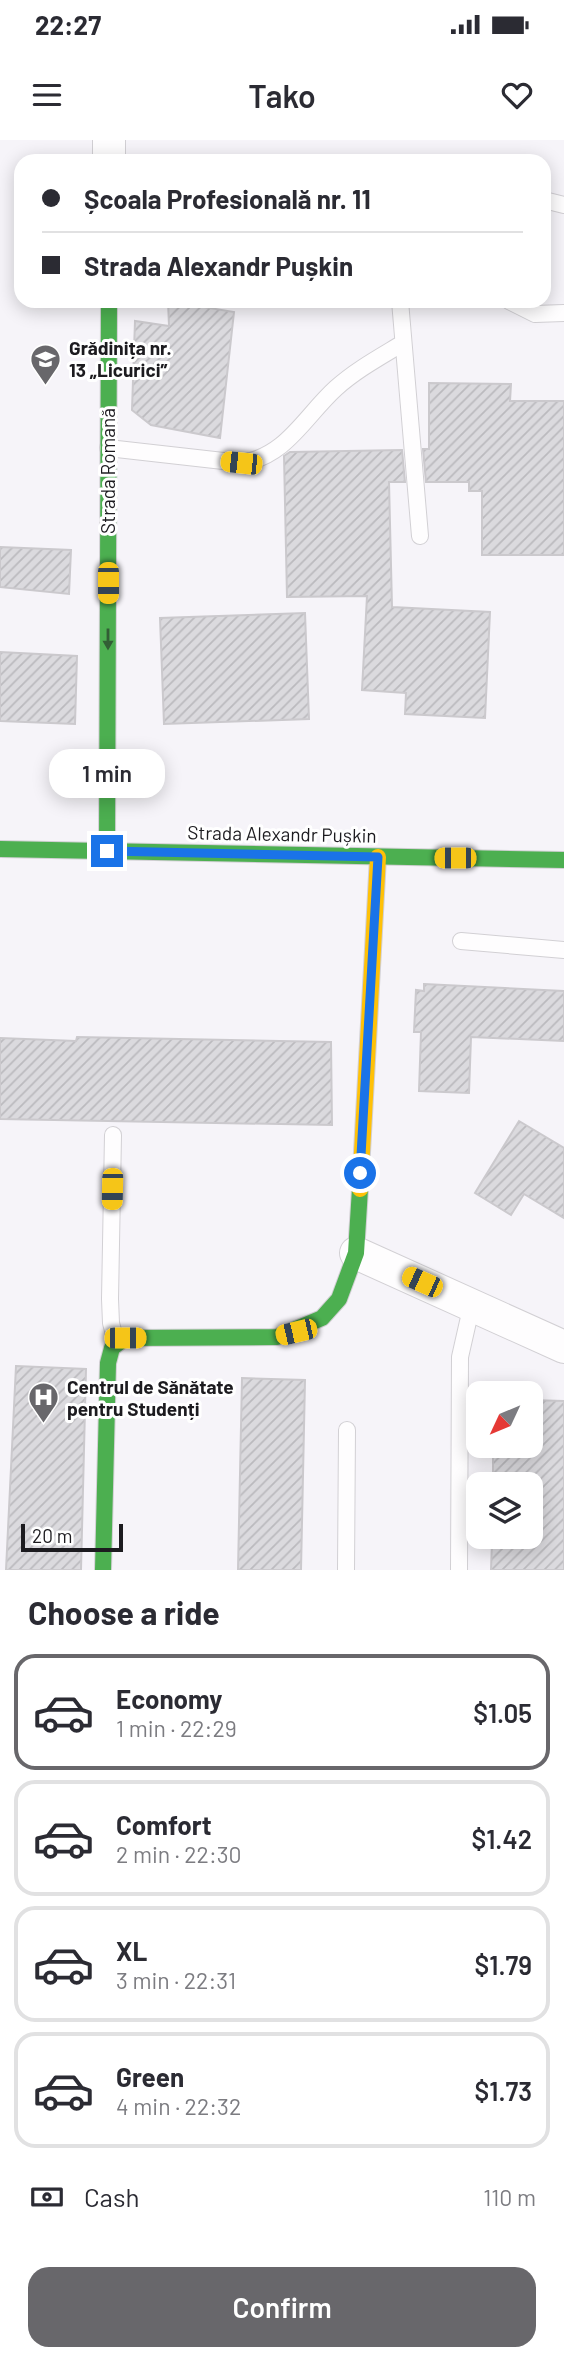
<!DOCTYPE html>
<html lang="en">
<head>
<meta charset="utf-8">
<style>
	body { margin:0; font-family:Barlow,sans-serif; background:#f7f7f7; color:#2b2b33; height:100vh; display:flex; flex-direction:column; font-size:26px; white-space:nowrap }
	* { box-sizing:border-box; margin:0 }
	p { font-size:23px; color:#7c7c81 }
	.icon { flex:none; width:38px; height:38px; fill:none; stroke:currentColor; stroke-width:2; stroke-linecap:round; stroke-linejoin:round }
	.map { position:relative; height:1430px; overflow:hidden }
	.details { display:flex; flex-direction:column; background:#fff; flex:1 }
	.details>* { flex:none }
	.hud { position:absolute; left:14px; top:14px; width:537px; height:154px; border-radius:21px; box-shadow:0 4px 18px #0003; display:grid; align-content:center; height:154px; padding:0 28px; background:#fff }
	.needle { width:46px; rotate:226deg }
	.controls { position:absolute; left:466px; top:1241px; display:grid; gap:14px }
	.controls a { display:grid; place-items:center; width:77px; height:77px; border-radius:14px; background:#fff; box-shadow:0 4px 18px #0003; font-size:35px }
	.scale { position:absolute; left:21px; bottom:18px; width:102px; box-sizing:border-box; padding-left:7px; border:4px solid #1c1b1f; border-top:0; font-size:19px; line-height:24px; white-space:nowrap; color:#1c1b1f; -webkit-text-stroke:5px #fff; paint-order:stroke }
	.end { position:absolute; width:32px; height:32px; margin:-16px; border:9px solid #1a73e8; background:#fff; box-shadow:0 0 0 4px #fff }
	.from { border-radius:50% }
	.bubble { position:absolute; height:49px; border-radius:21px; background:#fff; box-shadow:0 4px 18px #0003; font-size:23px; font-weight:600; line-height:49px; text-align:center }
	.car { position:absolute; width:21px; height:42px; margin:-21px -10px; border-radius:9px; box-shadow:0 0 5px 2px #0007; background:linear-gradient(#f5c518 24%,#345 0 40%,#f5c518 0 76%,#345 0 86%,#f5c518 0) }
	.hud b { display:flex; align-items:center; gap:24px; height:66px; font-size:26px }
	.hud b+b { border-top:2px solid #e1e1e2 }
	.hud i { width:18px; height:18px; background:#2b2b33 }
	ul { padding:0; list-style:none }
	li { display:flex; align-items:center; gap:21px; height:116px; margin:0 14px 10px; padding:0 14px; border:4px solid #e1e1e2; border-radius:21px }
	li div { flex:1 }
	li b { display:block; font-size:26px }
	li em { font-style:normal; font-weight:600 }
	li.on { border-color:#68676b }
	li>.icon { width:63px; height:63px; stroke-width:1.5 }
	h2 { padding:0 28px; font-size:32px; line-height:84px }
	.pay { display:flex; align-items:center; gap:18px; height:77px; padding:0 28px; font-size:26px }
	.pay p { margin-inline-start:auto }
	.button { display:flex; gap:14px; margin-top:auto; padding:14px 28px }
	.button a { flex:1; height:80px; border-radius:21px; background:#68676b; color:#fff; font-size:28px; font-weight:600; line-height:80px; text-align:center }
	.status { display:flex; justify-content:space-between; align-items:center; height:49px; padding:0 35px; background:#fff; direction:ltr }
	.status svg { height:19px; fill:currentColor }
	header { display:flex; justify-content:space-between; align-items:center; height:91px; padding:0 28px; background:#fff; font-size:32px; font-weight:600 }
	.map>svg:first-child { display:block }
	.building { fill:url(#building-hatch); stroke:#cbc9cd; stroke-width:2 }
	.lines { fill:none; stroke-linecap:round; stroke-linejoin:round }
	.lane-casing { stroke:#d2d0d4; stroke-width:18 }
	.street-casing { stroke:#d2d0d4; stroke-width:34 }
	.fast-casing { stroke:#d2d0d4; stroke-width:18 }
	.slow-casing { stroke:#d2d0d4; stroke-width:18 }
	.lane { stroke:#fefdfe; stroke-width:16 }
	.street { stroke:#fefdfe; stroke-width:32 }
	.fast { stroke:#4caf50; stroke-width:16 }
	.slow { stroke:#ffc107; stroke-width:16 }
	.oneway { fill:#325e35 }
	.route { stroke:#1a73e8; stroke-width:9 }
	.labels { text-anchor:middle; stroke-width:6; stroke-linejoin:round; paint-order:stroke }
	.poi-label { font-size:19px; font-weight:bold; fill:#1c1b1f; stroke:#fff; text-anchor:start }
	.street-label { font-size:19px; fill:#1c1b1f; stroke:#fff }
</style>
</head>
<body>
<div class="status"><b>22:27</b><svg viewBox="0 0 49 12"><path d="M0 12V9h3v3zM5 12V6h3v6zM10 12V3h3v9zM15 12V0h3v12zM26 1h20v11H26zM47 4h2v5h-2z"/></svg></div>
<header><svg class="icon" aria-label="menu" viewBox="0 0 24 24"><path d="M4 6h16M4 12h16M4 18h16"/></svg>Tako<svg class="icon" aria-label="heart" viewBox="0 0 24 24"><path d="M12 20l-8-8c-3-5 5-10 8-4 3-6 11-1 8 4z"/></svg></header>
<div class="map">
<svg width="564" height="1430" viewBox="0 0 564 1430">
	<defs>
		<pattern id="building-hatch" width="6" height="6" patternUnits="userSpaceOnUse" patternTransform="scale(1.75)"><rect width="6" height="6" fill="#dbdade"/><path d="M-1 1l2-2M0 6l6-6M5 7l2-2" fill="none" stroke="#bbbabe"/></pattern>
	</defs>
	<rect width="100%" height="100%" fill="#f6f4f9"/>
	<g class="building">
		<path d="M 168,161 L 234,172 L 220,298 L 151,285 L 132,270 L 135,181 L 169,186 Z"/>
		<path d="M 429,243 L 511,244 L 510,261 L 564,261 L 564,415 L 482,415 L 482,351 L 469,351 L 469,342 L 426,342 L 423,309 L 429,309 Z"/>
		<path d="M 402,310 L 405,342 L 389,342 L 392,467 L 490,472 L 485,578 L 405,574 L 406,553 L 362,550 L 367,456 L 287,457 L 284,316 L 290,312 Z"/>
		<path d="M 0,407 L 71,410 L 69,454 L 0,447 Z"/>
		<path d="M 305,473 L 309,579 L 164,584 L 160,478 Z"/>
		<path d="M 0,512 L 77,516 L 75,584 L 0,581 Z"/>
		<path d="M 424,844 L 564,851 L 564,901 L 471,897 L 469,953 L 419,951 L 421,892 L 414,892 L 416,850 L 424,851 Z"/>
		<path d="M 77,897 L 331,902 L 332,985 L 0,979 L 0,898 L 76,901 Z"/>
		<path d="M 519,981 L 564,1008 L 564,1078 L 524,1054 L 511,1075 L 475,1053 Z"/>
		<path d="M 16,1226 L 86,1229 L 81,1430 L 6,1430 Z"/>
		<path d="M 242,1238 L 305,1240 L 301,1430 L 238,1430 Z"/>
		<path d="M 530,1260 L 564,1261 L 564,1430 L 491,1430 L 492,1402 L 505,1402 L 505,1396 L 530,1396 L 530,1344 L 493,1344 L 493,1314 L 507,1314 L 507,1306 L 530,1306 Z"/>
	</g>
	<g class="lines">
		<defs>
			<g id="lane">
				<path d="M 544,60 L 564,65"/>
				<path d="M 400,161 L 420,396"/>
				<path d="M 509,161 L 535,174 L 564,173"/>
				<path d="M 108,308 L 241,323 C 286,317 305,276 336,248 C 356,230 380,217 403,203"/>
				<path d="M 461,801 L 564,810"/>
				<path d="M 113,995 L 110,1159 L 111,1183 L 116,1202"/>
				<path d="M 346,1430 L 347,1290"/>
				<path d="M 459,1430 L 460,1217 L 472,1164"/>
			</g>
			<g id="street">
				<path d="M 109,21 L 109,0"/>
				<path d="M 356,1113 L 564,1207"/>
			</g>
			<g id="fast">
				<path d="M 0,709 L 564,720"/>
				<path d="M 107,711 L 109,161"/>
				<path d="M 103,1430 L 108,1223 L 112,1208 L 125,1198 L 277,1197 L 322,1178 L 339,1159 L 356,1113 L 360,1049"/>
			</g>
			<path id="slow" d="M 360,1049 L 378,717"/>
		</defs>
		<use href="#lane" class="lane-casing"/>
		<use href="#street" class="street-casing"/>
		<use href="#fast" class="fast-casing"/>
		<use href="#slow" class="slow-casing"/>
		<use href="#lane" class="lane"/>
		<use href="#street" class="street"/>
		<use href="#fast" class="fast"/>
		<use href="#slow" class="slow"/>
	</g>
	<defs><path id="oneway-solid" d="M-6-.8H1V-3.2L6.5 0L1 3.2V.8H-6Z" transform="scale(1.75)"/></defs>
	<use class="oneway" href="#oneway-solid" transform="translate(108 499) rotate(90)"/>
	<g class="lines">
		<path class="route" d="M 107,711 L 378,717 L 360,1033"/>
	</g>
	<defs>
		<symbol id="school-pin" viewBox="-11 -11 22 30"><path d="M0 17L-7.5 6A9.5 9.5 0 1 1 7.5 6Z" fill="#68676b" stroke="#fff"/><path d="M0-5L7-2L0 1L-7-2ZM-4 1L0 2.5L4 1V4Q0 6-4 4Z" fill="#fff"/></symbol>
		<symbol id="hospital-pin" viewBox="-11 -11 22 30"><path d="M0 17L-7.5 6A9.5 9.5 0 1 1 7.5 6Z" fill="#68676b" stroke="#fff"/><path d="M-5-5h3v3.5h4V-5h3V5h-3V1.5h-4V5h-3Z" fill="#fff"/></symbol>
	</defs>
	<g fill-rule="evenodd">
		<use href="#school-pin" x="28" y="202" width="35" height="47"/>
		<use href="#hospital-pin" x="26" y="1240" width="35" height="47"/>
	</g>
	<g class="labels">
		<g class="poi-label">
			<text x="69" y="215">Grădinița nr.<tspan x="69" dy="22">13 „Licurici”</tspan></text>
			<text x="67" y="1254">Centrul de Sănătate<tspan x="67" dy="22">pentru Studenți</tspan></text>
		</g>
		<g class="street-label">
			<text transform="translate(108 331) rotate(-90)" y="7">Strada Romană</text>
			<text transform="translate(282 694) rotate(1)" y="7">Strada Alexandr Pușkin</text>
		</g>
	</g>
</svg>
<div class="controls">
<a><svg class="needle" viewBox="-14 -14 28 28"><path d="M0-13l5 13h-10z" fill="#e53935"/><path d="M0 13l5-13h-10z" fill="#7c7c81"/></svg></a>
<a><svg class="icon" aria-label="layers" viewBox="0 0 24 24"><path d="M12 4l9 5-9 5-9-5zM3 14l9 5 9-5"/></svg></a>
</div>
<div class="scale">20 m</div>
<i class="end from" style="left:360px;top:1033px"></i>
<i class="end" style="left:107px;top:711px"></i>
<div class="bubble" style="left:49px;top:609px;width:116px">1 min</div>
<i class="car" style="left:241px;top:323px;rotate:276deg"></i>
<i class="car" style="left:108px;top:443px;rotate:180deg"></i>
<i class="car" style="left:455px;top:718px;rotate:270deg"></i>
<i class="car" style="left:112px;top:1049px;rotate:181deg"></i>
<i class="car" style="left:422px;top:1142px;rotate:294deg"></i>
<i class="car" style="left:296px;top:1192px;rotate:257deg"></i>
<i class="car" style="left:125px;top:1198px;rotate:90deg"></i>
<div class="hud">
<b><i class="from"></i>Școala Profesională nr. 11</b>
<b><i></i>Strada Alexandr Pușkin</b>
</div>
</div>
<section class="details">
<h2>Choose a ride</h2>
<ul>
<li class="on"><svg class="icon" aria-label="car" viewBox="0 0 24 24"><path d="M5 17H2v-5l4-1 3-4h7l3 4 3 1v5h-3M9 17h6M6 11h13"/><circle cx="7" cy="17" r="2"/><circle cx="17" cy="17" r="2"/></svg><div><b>Economy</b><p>1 min · 22:29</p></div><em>$1.05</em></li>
<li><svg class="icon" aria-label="car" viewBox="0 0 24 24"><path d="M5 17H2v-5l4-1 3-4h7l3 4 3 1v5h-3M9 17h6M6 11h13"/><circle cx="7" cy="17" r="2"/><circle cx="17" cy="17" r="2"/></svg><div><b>Comfort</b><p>2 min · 22:30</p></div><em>$1.42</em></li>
<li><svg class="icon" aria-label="car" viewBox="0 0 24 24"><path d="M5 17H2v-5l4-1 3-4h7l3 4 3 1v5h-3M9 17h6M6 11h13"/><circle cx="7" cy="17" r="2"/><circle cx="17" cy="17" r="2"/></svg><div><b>XL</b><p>3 min · 22:31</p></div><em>$1.79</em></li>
<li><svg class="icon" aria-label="car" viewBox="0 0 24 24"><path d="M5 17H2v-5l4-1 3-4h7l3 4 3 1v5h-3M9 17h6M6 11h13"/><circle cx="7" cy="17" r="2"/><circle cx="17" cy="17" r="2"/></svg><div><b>Green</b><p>4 min · 22:32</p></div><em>$1.73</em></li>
</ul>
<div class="pay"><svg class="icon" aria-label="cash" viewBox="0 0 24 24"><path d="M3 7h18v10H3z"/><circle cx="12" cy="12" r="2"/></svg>Cash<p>110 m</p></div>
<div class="button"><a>Confirm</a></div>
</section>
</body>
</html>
